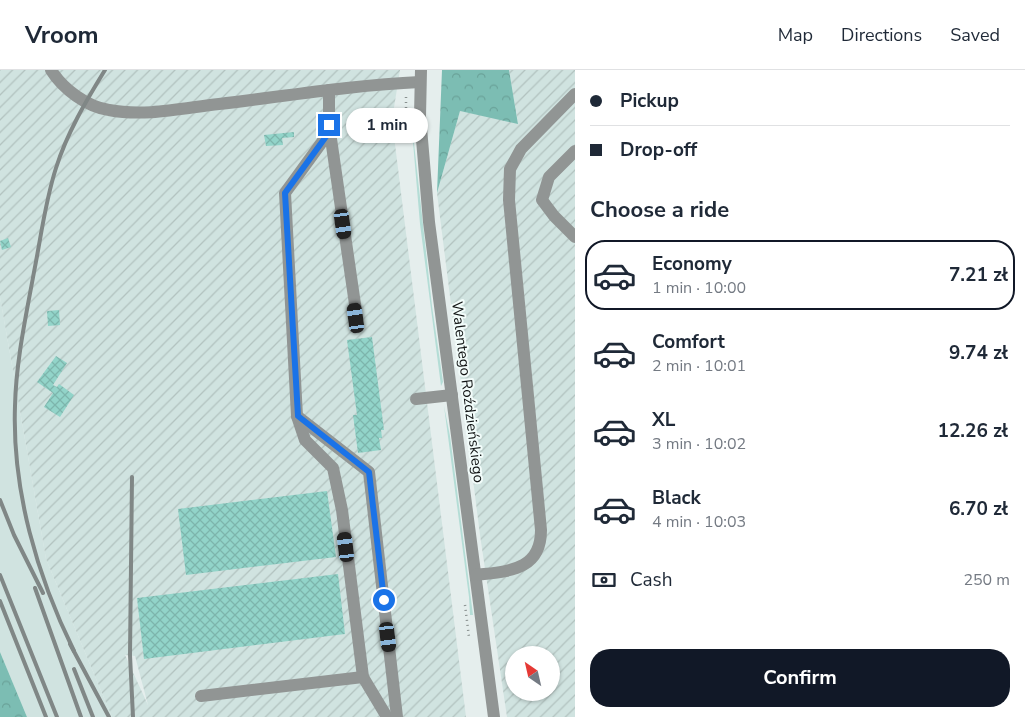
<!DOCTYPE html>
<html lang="en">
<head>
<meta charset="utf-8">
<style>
	body { margin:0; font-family:"Nunito Sans",sans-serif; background:#f6f6f7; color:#1f2937; height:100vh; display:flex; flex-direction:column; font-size:19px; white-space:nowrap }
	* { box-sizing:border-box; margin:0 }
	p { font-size:16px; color:#747a83 }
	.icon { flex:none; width:28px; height:28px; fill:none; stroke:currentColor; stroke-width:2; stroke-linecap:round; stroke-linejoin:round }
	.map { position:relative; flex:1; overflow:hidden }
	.details { display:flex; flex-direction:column; background:#fff; width:450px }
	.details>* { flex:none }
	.hud { display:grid; align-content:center; height:110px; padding:0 15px; background:#fff }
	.needle { width:32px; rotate:326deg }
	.tools { position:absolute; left:505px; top:576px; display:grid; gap:10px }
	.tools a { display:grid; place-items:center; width:55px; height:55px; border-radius:50%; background:#fff; box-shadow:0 1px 4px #0004; font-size:25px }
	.end { position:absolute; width:22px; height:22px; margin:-11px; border:6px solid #1a73e8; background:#fff; box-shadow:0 0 0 2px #fff }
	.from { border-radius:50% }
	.bubble { position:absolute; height:35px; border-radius:18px; background:#fff; box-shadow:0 1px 4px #0004; font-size:16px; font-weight:700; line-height:35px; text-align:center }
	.car { position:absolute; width:15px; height:30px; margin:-15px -8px; border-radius:6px; box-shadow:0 0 4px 1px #0007; background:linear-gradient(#222 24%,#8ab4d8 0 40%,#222 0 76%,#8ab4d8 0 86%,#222 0) }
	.hud b { display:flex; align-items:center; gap:18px; height:48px; font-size:19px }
	.hud b+b { border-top:1px solid #e0e1e3 }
	.hud i { width:12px; height:12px; background:#1f2937 }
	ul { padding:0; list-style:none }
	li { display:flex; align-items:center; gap:15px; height:70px; margin:0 10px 8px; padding:0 5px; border:2px solid transparent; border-radius:20px }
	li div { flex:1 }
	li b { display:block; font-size:19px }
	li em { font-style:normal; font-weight:700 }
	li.selected { border-color:#111827 }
	li>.icon { width:45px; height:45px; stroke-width:1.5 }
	h2 { padding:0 15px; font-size:22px; line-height:60px }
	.pay { display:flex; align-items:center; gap:12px; height:55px; padding:0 15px; font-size:19px }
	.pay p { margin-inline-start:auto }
	.primary-button { display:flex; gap:10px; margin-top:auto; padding:10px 15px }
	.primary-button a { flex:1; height:58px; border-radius:20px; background:#111827; color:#fff; font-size:20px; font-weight:700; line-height:58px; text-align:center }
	header { display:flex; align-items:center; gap:30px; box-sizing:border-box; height:70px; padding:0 25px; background:#fff; border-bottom:1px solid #e0e1e3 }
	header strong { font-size:24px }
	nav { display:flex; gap:28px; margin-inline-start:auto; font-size:18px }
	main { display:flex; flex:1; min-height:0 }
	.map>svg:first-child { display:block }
	.built { fill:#d0e3e0 }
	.industrial { fill:url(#industrial-furrows); fill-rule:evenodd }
	.grass { fill:#b4ddd6 }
	.forest { fill:url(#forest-crowns) }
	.building { fill:url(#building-cross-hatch) }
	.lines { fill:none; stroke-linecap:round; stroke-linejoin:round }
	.path { stroke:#89908f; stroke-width:2.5; stroke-dasharray:1 4; stroke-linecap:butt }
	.minor { stroke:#919594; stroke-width:12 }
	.rail { stroke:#808786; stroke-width:4 }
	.route { stroke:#1a73e8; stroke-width:6 }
	.labels { text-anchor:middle; stroke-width:4; stroke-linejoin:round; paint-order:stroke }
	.street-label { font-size:15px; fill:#101313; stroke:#f2fcfa }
</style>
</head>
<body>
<header>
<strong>Vroom</strong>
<nav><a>Map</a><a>Directions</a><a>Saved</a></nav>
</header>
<main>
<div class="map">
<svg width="575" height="647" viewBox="0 0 575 647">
	<defs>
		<pattern id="industrial-furrows" width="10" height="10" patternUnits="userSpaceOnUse" patternTransform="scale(1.25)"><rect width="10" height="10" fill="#d0e3e0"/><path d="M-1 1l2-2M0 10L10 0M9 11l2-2" fill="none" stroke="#b2c2bf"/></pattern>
		<pattern id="forest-crowns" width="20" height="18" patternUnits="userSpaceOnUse" patternTransform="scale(1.25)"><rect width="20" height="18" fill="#7cbdb3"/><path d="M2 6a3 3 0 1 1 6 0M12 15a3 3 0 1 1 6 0" fill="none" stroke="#6aa299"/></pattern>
		<pattern id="building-cross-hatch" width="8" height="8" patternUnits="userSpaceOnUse" patternTransform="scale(1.25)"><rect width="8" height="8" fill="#92d4c9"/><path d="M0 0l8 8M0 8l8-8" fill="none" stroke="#7db5ac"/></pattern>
	</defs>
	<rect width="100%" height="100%" fill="#e5eeed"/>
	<path class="built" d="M 0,227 L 46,489 L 112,647 L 27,647 L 0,582 Z"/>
	<g class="industrial">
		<path d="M 0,0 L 400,0 L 392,50 L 466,647 L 112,647 L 46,489 L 0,227 ZM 125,585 L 135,586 L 148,635 Z"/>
		<path d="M 509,0 L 575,0 L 575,647 L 507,647 L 480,465 L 437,123 L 460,41 L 518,53 ZM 514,585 L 551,585 L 551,622 L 514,622 Z"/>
	</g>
	<g class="grass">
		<path d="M 410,37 L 432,236 L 443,312 L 441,316 L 420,154 Z"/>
		<path d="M 444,336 L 450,366 L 473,545 L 470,545 L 469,527 Z"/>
	</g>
	<g class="forest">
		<path d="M 442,0 L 509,0 L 518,54 L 460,41 L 437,123 Z"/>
		<path d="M 0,582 L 27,647 L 0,647 Z"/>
	</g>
	<g class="building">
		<path d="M 294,62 L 294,67 L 282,68 L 283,75 L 266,76 L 264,65 Z"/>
		<path d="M 8,168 L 11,177 L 2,180 L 0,171 Z"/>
		<path d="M 59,240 L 60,255 L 48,256 L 47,241 Z"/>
		<path d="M 372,267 L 384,360 L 381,360 L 382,368 L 379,368 L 381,380 L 358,383 L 353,345 L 357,345 L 347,270 Z"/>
		<path d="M 56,286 L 67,293 L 53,315 L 57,317 L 59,314 L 74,325 L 60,347 L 44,337 L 53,323 L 37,312 Z"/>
		<path d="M 327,421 L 336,487 L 186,505 L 178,439 Z"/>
		<path d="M 338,504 L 345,564 L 144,589 L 137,528 Z"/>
	</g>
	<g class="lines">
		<g class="path">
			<path d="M 406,38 L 406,24"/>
			<path d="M 465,535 L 469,567"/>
		</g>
		<g class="minor">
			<path d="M 51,0 C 63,19 87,37 109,40 C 145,47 183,38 219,34 C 286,26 353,15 420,12"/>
			<path d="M 421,0 L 420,46 L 429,152 L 494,647"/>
			<path d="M 329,20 L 329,55 L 357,248"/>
			<path d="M 330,61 L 285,123 L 297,346 L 305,370 L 333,398 L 342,440 L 363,607 L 387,647"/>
			<path d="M 575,81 L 549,107 L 542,130 L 554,146 L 575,167"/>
			<path d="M 416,329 L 452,325"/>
			<path d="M 297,346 L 369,402 L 397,647"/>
			<path d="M 476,505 C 508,501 541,501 541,460 L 509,130 L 510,99 L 521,79 L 575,24"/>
			<path d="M 201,626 L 363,607"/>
		</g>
		<g class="rail">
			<path d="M 132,407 L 130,585 L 133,647"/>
			<path d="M 0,430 L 14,465 L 43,523"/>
			<path d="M 0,505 L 57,647"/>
			<path d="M 35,518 L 81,647"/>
			<path d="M 0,531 L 46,647"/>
			<path d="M 70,574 L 109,647"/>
			<path d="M 74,581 C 37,506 12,420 15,336 C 16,291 26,246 34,202 C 41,167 45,132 56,98 C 67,63 86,31 105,0"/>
			<path d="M 74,599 L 93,647"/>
		</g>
	</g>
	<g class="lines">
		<path class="route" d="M 329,55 L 330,61 L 285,123 L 298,346 L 369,402 L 384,530"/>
	</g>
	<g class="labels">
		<g class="street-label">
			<text transform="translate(468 322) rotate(83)" y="5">Walentego Roździeńskiego</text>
		</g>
	</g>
</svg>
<div class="tools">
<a><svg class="needle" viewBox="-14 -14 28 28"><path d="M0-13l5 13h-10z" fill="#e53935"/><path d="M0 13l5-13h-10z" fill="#747a83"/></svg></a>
</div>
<i class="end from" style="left:384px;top:530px"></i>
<i class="end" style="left:329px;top:55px"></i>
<div class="bubble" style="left:346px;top:38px;width:82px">1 min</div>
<i class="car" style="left:343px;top:154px;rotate:172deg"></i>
<i class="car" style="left:356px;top:248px;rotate:352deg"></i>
<i class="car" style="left:346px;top:477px;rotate:353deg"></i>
<i class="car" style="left:388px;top:567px;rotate:173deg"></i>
</div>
<section class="details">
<div class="hud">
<b><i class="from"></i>Pickup</b>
<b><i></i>Drop-off</b>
</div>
<h2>Choose a ride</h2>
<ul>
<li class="selected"><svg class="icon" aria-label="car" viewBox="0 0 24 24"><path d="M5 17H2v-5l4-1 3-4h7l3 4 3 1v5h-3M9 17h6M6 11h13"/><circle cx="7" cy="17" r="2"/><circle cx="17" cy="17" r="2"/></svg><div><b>Economy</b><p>1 min · 10:00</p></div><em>7.21 zł</em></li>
<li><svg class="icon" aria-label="car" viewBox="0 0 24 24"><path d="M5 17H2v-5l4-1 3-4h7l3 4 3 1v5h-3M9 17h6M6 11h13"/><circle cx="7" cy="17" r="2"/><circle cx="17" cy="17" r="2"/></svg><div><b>Comfort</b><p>2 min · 10:01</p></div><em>9.74 zł</em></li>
<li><svg class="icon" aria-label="car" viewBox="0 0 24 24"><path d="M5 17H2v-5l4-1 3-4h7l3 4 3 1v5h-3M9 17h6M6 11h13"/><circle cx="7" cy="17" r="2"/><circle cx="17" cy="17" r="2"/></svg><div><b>XL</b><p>3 min · 10:02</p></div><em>12.26 zł</em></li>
<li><svg class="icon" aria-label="car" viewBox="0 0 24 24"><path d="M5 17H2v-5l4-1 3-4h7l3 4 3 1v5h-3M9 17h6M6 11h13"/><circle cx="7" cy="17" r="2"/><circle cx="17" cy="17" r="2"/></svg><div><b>Black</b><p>4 min · 10:03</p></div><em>6.70 zł</em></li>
</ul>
<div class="pay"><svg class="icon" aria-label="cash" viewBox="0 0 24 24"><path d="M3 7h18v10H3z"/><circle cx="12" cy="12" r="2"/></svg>Cash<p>250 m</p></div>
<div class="primary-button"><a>Confirm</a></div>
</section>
</main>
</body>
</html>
